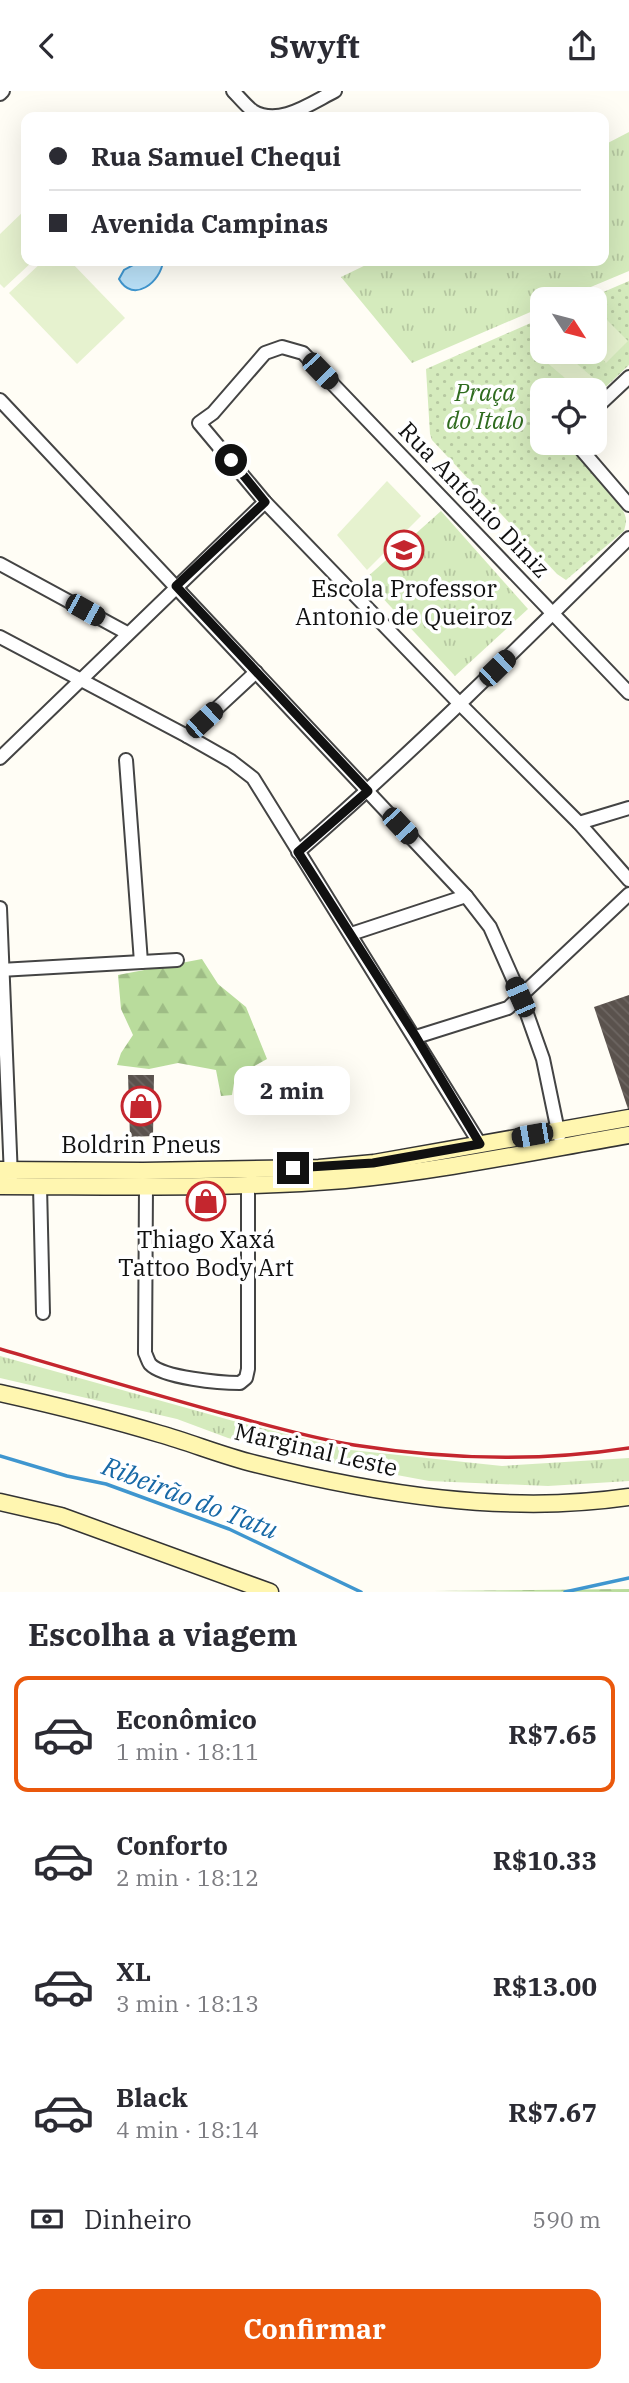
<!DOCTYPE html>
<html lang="pt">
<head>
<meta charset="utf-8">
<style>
	body { margin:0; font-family:"IBM Plex Serif",serif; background:#f7f7f7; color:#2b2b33; height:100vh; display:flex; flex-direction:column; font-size:26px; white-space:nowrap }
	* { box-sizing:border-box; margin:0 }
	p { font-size:23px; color:#7c7c81 }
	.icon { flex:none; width:38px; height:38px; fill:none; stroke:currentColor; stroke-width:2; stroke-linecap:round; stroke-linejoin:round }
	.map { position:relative; height:1501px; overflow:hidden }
	.side { display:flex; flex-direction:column; background:#fff; flex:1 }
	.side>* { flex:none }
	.top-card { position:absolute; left:21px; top:21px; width:588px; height:154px; border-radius:14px; box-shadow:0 7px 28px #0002; display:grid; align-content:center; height:154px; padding:0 28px; background:#fff }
	.needle { width:46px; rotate:126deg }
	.controls { position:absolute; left:530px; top:196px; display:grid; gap:14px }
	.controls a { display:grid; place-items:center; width:77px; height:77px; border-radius:14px; background:#fff; box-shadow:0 7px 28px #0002; font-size:35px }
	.end { position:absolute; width:32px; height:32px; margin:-16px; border:9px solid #111; background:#fff; box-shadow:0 0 0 4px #fff }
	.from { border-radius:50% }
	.bubble { position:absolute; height:49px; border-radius:14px; background:#fff; box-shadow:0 7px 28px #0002; font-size:23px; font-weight:700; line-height:49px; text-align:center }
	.car { position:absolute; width:21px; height:42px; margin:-21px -10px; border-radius:9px; box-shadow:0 0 5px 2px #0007; background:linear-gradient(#222 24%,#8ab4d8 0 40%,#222 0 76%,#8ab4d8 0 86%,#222 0) }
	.top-card b { display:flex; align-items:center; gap:24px; height:66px; font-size:26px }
	.top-card b+b { border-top:2px solid #e1e1e2 }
	.top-card i { width:18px; height:18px; background:#2b2b33 }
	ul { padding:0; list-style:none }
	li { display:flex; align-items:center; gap:21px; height:116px; margin:0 14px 10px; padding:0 14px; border:4px solid transparent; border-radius:14px }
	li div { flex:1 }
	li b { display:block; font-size:26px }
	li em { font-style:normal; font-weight:700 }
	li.active { border-color:#ea580c }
	li>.icon { width:63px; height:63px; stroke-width:1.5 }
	h2 { padding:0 28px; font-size:32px; line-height:84px }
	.pay { display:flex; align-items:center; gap:18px; height:77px; padding:0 28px; font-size:26px }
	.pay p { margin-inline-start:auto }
	.cta { display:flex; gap:14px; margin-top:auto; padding:14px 28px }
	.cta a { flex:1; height:80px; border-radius:14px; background:#ea580c; color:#fff; font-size:28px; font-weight:700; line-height:80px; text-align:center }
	header { display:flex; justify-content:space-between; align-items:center; height:91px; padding:0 28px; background:#fff; font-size:32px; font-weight:700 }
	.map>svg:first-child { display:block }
	.grass { fill:url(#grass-tufts) }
	.forest { fill:url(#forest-firs) }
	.park { fill:url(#park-dots) }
	.pitch { fill:#e6f2cf }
	.water { fill:#b9e0f7; stroke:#3f96cf; stroke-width:2 }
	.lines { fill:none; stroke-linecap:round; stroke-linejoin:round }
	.stream { stroke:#3f96cf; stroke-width:3.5 }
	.building { fill:url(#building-back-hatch) }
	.minor-casing { stroke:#444; stroke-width:16 }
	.secondary-casing { stroke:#333; stroke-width:19 }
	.minor { stroke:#fff; stroke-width:12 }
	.secondary { stroke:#fff6b0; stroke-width:16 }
	.rail { stroke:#c4262e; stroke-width:3.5 }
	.route { stroke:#111; stroke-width:9 }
	.labels { text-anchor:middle; stroke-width:7; stroke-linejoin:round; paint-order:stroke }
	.park-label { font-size:24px; font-style:italic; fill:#2f6b1f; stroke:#fff }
	.street-label { font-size:24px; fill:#111; stroke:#fff }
	.poi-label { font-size:24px; fill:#111; stroke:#fff }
	.water-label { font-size:26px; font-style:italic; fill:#1768a6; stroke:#fff }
</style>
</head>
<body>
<header><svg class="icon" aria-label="back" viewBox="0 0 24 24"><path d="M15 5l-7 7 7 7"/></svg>Swyft<svg class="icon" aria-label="share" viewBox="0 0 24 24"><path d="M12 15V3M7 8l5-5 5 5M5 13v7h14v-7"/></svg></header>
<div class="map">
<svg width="629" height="1501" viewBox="0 0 629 1501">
	<defs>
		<pattern id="grass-tufts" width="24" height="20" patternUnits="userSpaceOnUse" patternTransform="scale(1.75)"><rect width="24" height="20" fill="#d5ebbd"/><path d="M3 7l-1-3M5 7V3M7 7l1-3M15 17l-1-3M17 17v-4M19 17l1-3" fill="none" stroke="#b6c8a1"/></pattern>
		<pattern id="forest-firs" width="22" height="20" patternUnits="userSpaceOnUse" patternTransform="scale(1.75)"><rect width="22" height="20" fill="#b9dc9c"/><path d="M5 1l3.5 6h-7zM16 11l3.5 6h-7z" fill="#9ebc85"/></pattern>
		<pattern id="park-dots" width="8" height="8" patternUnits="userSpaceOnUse" patternTransform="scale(1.75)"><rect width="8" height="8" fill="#d5ebbd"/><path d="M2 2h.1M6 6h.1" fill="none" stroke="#b6c8a1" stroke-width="1.8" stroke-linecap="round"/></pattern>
		<pattern id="building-back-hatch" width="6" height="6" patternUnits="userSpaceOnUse" patternTransform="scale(1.75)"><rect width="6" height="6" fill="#5a524d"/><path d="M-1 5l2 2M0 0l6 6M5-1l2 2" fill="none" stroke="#6d6662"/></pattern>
	</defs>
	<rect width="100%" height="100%" fill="#fffdf5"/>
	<g class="grass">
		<path d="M 629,41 L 629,180 L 562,208 L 542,208 L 542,216 L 412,272 L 341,186 L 374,170 L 604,170 L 604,54 Z"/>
		<path d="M 441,420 L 528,518 L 455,585 L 365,488 Z"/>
		<path d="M 0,1265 L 237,1331 L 351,1359 L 502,1375 L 629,1367 L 629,1390 L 548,1395 L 429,1390 L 327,1371 L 228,1347 L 177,1328 L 0,1287 Z"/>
	</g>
	<g class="forest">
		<path d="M 202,868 L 218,893 L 246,916 L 267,968 L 235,986 L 232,1004 L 221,1005 L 216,979 L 178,972 L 149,978 L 117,974 L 121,962 L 133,944 L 121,918 L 118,884 Z"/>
		<path d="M 629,1498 L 629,1501 L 432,1500 Z"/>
	</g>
	<path class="park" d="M 629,190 L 629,274 L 595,306 L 595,299 L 542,299 L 542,352 L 570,352 C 579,373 626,412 626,429 C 626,432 625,436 624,440 L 566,489 L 557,483 L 432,349 L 430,343 L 426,278 L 542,227 L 542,261 L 595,261 L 595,208 L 587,208 Z"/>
	<g class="pitch">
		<path d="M 26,118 L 26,170 L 33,170 L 4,197 L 0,193 L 0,143 Z"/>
		<path d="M 43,170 L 70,170 L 125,227 L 77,273 L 9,202 Z"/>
		<path d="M 598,220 L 628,250 L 606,272 L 595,260 L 595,222 Z"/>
		<path d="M 553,261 L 585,261 L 576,272 L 597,290 L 590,299 L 579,299 L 545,270 Z"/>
		<path d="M 387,390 L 421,425 L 367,479 L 337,444 Z"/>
	</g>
	<path class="water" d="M 134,170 L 163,170 C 161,191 133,213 119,188 L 124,179 L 133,174 Z"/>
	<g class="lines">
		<g class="stream">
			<path d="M 0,1365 L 67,1385 L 106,1393 L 229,1438 L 361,1501"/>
			<path d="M 565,1501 L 629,1487"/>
		</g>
	</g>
	<g class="building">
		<path d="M 629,904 L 629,1021 L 594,916 Z"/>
		<path d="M 128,984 L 154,984 L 153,1045 L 130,1046 Z"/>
	</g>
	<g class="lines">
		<defs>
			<g id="minor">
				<path d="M 233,0 C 239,6 246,15 253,20 C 279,36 311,12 335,0"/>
				<path d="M 0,3 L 3,0"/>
				<path d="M 0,309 L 466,805 L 490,836 L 521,906 L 543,968 L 559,1045"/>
				<path d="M 595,318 L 629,286"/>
				<path d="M 580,352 L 580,357 L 629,414"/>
				<path d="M 0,473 L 127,542"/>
				<path d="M 0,546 L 187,645 L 231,670 L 253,687 L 480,1053"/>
				<path d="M 629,602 L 303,262 L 282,256 L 265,262 L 213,322 L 199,332 L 265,411 L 460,613 L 579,732 L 629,789"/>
				<path d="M 187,645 L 256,581"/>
				<path d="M 0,667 L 265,411"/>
				<path d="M 126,669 L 141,871"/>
				<path d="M 579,732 L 629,717"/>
				<path d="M 298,761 C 413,661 521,554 629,447"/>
				<path d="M 0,817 L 11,1086"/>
				<path d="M 351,843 L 466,805"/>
				<path d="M 0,879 L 177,869"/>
				<path d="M 416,946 L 508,917 L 629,803"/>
				<path d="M 40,1095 L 43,1222"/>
				<path d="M 146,1095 L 145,1262 C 147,1266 148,1270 150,1273 C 163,1287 221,1292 240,1292 L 246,1287 L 248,1278 L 248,1093"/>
			</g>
			<g id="secondary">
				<path d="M 0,1079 L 143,1080 L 319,1077 L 374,1072 L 629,1027"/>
				<path d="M 0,1095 C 115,1095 231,1098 345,1089 C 440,1080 536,1060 629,1044"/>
				<path d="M 0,1302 C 54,1314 107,1327 160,1343 C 192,1352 223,1365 256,1373 C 376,1403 506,1424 629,1406"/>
				<path d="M 0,1411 L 61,1425 L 270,1501"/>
			</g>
		</defs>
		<use href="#minor" class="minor-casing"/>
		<use href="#secondary" class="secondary-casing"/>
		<use href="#minor" class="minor"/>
		<use href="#secondary" class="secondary"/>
		<path class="rail" d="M 0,1258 C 75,1280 149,1302 225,1323 C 267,1334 310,1347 354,1354 C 443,1368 539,1371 629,1357"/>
	</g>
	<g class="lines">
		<path class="route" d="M 231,369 L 265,411 L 176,495 L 368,700 L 298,761 L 416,946 L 480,1053 L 373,1072 L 293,1077"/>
	</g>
	<defs>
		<symbol id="school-ring" viewBox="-11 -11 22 22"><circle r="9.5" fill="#fff" stroke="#c4262e" stroke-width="1.5"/><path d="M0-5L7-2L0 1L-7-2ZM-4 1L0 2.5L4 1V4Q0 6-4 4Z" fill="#c4262e"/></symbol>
		<symbol id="shop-ring" viewBox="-11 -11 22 22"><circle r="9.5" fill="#fff" stroke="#c4262e" stroke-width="1.5"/><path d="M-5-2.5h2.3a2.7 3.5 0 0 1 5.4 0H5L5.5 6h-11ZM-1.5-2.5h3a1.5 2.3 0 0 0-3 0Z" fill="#c4262e"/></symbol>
	</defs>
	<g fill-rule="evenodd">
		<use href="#school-ring" x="382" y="437" width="44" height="44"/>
		<use href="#shop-ring" x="119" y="993" width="44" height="44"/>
		<use href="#shop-ring" x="184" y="1088" width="44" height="44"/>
	</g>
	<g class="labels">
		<g class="park-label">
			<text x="485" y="310">Praça<tspan x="485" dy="28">do Italo</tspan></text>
		</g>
		<g class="street-label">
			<text transform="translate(474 409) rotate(46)" y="8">Rua Antônio Diniz</text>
			<text transform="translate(316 1359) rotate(13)" y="8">Marginal Leste</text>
		</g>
		<g class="poi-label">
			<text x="404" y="506">Escola Professor<tspan x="404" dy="28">Antonio de Queiroz</tspan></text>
			<text x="141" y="1062">Boldrin Pneus</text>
			<text x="206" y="1157">Thiago Xaxá<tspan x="206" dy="28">Tattoo Body Art</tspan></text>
		</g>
		<g class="water-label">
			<text transform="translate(190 1407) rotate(21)" y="9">Ribeirão do Tatu</text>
		</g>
	</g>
</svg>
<div class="controls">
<a><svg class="needle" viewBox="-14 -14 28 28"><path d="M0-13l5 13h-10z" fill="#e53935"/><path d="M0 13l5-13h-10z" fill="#7c7c81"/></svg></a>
<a><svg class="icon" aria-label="locate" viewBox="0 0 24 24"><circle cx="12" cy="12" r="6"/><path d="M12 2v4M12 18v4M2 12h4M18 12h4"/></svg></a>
</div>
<i class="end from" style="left:231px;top:369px"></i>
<i class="end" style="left:293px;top:1077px"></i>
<div class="bubble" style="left:234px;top:975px;width:116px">2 min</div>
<i class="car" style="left:320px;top:280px;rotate:136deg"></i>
<i class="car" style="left:85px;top:519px;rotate:119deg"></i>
<i class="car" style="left:497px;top:577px;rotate:46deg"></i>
<i class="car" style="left:204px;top:629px;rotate:47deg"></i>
<i class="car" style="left:400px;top:735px;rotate:137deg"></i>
<i class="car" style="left:520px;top:906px;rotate:336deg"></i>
<i class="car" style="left:532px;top:1044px;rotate:260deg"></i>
<div class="top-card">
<b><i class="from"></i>Rua Samuel Chequi</b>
<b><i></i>Avenida Campinas</b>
</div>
</div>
<section class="side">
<h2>Escolha a viagem</h2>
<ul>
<li class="active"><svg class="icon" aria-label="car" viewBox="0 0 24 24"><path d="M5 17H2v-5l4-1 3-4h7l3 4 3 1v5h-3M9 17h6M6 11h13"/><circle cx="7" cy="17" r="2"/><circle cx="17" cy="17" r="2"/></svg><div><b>Econômico</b><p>1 min · 18:11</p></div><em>R$7.65</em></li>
<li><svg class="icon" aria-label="car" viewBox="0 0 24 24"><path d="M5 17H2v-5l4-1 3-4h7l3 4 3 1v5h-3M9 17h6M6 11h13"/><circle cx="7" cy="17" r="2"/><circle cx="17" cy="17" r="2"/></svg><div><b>Conforto</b><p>2 min · 18:12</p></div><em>R$10.33</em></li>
<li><svg class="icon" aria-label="car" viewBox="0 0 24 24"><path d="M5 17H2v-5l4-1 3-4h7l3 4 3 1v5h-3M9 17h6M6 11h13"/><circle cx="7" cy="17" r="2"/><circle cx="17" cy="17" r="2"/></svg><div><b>XL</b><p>3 min · 18:13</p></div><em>R$13.00</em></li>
<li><svg class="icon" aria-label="car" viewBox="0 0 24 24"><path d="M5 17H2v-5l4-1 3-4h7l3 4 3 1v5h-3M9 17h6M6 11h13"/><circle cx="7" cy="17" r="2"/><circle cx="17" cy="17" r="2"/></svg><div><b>Black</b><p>4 min · 18:14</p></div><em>R$7.67</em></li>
</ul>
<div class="pay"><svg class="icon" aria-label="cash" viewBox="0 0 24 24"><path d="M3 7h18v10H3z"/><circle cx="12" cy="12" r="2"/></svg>Dinheiro<p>590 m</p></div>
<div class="cta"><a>Confirmar</a></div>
</section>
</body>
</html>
